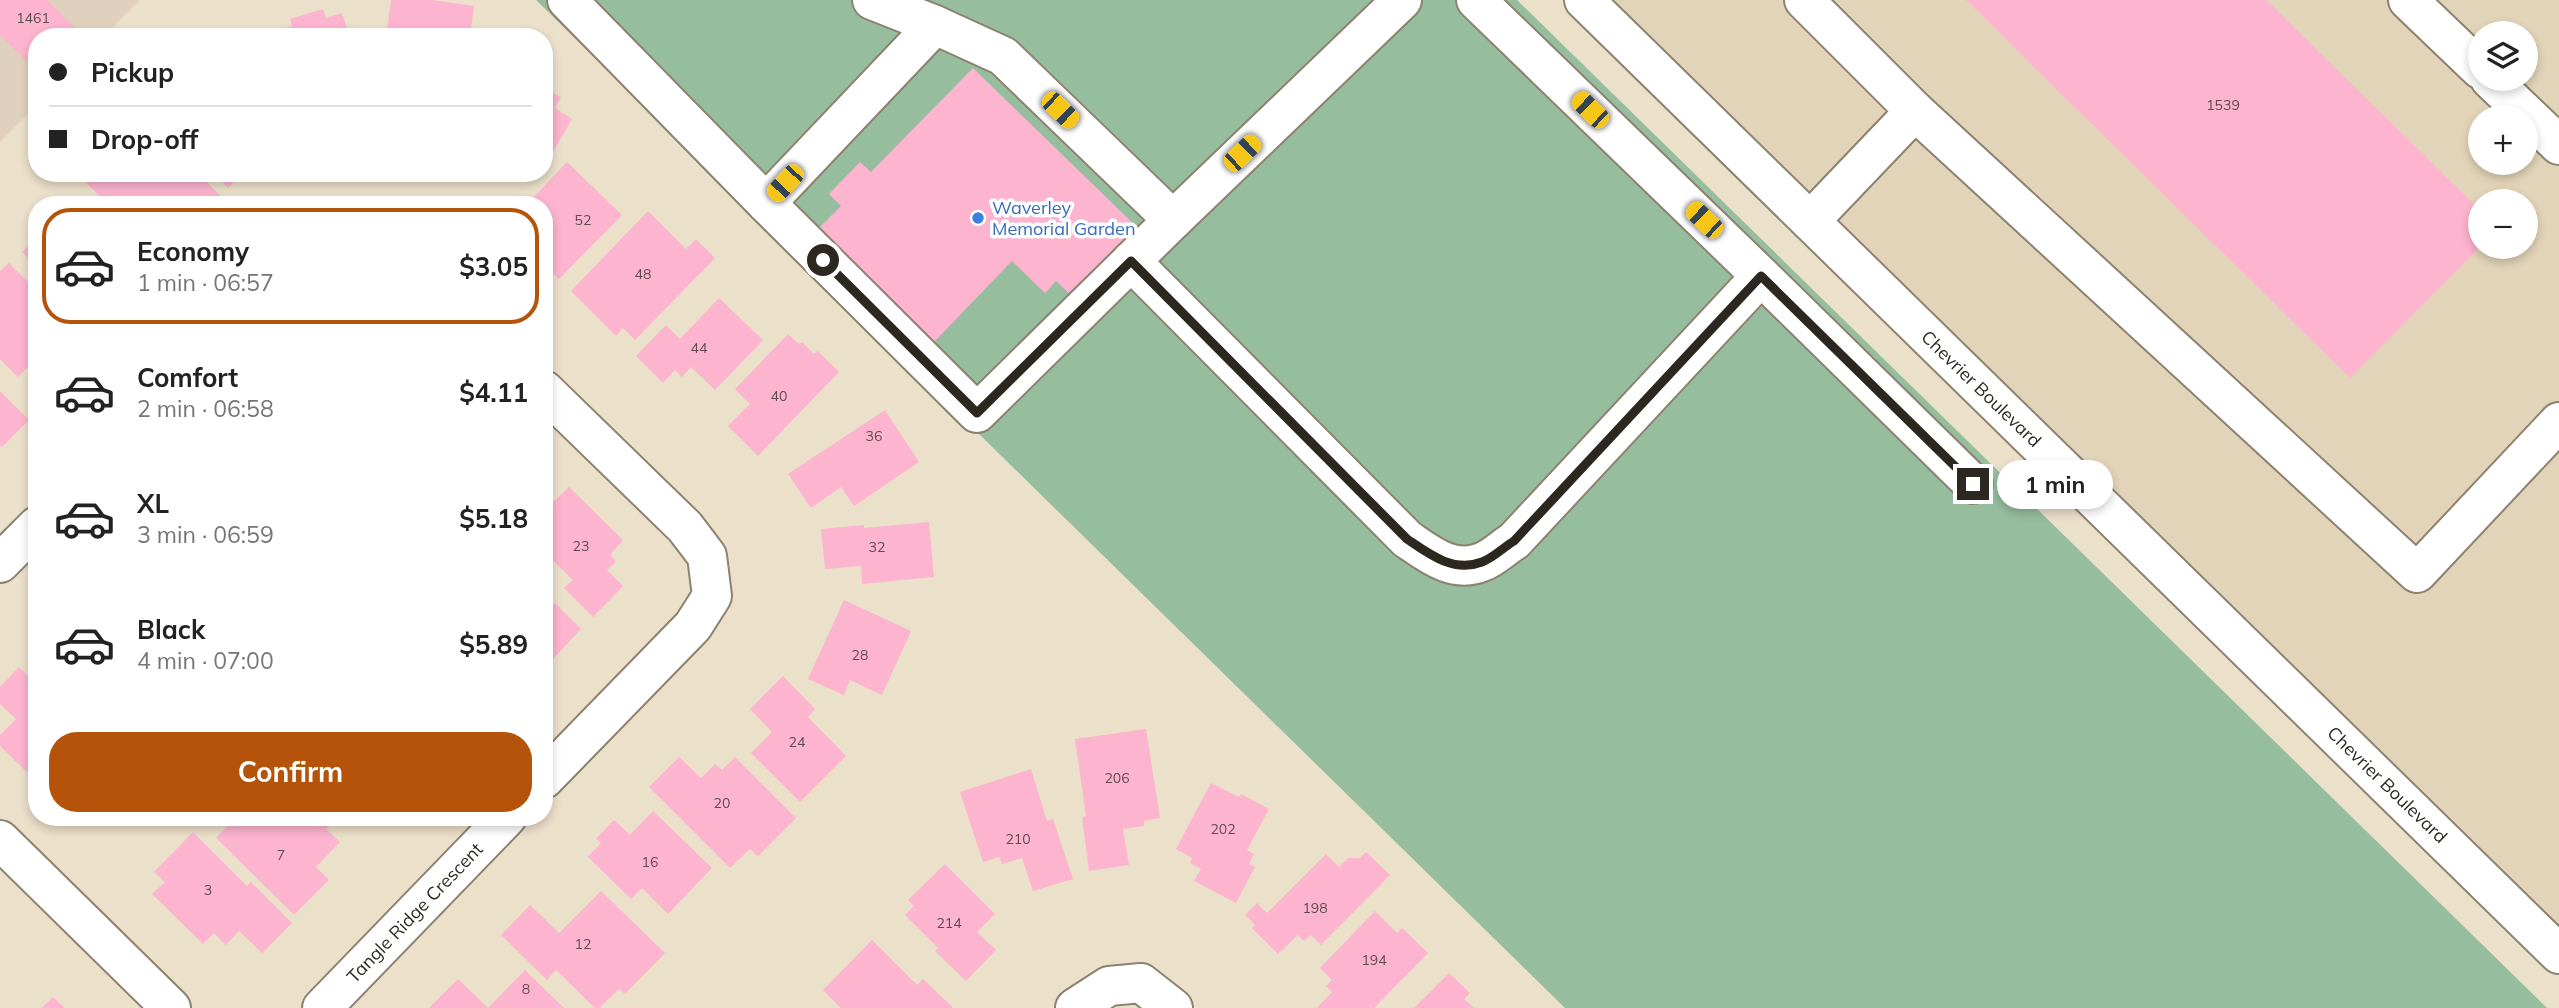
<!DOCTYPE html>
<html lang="en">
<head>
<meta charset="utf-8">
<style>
	body { margin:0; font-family:Mulish,sans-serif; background:#f6f6f6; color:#222; height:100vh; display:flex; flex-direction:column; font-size:26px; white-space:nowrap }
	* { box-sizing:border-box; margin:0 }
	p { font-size:23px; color:#767676 }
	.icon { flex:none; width:38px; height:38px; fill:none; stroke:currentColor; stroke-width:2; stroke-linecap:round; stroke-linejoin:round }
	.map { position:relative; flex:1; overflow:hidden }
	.details { position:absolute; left:28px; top:196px; width:525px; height:630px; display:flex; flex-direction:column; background:#fff; border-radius:28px; box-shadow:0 4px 10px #0003 }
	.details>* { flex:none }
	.banner { position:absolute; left:28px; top:28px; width:525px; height:154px; border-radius:28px; box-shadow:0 4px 10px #0003; display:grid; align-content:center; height:154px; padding:0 21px; background:#fff }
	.tools { position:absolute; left:2468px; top:21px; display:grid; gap:14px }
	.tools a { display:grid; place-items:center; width:70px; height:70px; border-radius:50%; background:#fff; box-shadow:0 4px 10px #0003; font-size:35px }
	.end { position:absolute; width:32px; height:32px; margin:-16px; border:9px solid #2c2820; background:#fff; box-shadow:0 0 0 4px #fff }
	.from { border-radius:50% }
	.bubble { position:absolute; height:49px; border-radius:24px; background:#fff; box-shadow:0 4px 10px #0003; font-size:23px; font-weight:700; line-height:49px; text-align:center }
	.car { position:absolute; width:21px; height:42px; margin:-21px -10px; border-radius:9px; box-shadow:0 0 5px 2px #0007; background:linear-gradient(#f5c518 24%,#345 0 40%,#f5c518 0 76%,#345 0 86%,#f5c518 0) }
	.banner b { display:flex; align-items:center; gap:24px; height:66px; font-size:26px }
	.banner b+b { border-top:2px solid #e0e0e0 }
	.banner i { width:18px; height:18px; background:#222 }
	ul { padding:12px 0 0; list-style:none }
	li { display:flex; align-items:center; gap:21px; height:116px; margin:0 14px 10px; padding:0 7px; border:4px solid transparent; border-radius:28px }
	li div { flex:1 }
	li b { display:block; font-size:26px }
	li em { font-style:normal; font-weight:700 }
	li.selected { border-color:#b45309 }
	li>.icon { width:63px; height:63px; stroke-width:1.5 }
	.button { display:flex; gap:14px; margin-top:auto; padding:14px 21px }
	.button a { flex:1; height:80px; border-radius:28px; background:#b45309; color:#fff; font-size:28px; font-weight:700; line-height:80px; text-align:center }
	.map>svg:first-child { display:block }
	.commercial { fill:#e0d1bf }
	.built { fill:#e2d4b8; fill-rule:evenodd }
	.green { fill:#97bd9f }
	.building { fill:#fdb4cf }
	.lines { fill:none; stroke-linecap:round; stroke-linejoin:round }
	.minor-casing { stroke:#8c826f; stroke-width:42 }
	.minor { stroke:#fff; stroke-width:38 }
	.route { stroke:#2c2820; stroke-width:9 }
	.shop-dot { fill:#3f7fe0; stroke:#fff; stroke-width:2.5 }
	.labels { text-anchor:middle; stroke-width:7; stroke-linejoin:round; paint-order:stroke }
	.number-label { font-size:14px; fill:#604b4c }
	.shop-label { font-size:18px; fill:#366cbe; stroke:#fff; text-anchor:start }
	.street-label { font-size:18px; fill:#2c2820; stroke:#fff }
</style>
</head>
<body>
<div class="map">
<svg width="2559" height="1008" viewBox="0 0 2559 1008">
	<rect width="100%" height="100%" fill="#ebe0ca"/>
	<path class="commercial" d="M 0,0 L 140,0 L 103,37 L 37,37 L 37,105 L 0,142 Z"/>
	<path class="built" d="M 1584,0 L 2559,0 L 2559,954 ZM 2480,33 L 2525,33 L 2525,79 L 2480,79 ZM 2480,117 L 2525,117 L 2525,163 L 2480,163 ZM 2480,201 L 2525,201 L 2525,247 L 2480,247 Z"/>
	<path class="green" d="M 536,0 L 1517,0 L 2547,1008 L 1565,1008 Z"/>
	<g class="building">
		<path d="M 0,0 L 47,0 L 85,37 L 37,37 L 37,71 L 0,35 Z"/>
		<path d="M 391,0 L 432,0 L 474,6 L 470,37 L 386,37 Z"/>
		<path d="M 1966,0 L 2266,0 L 2480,210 L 2480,247 L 2350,378 Z"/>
		<path d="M 323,9 L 326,18 L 342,13 L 350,37 L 262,37 L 292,26 L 290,19 Z"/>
		<path d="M 973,68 L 1143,233 L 1077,301 L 1056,281 L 1045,293 L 1012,261 L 932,344 L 816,231 L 841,206 L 829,194 L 860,162 L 871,172 Z"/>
		<path d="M 544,88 L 561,97 L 555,108 L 572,119 L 544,167 Z"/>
		<path d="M 567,162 L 622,215 L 559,279 L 544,264 L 544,233 L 553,224 L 544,216 L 544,205 L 533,205 L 530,201 Z"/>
		<path d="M 81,173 L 198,173 L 223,198 L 216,205 L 109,205 L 79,176 Z"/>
		<path d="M 214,173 L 242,173 L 228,188 Z"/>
		<path d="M 648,211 L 686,249 L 696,239 L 715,258 L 635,340 L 623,328 L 616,336 L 571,291 Z"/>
		<path d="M 37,236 L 37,267 L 22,252 Z"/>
		<path d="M 9,263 L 37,291 L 37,372 L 30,365 L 18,377 L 0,359 L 0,271 Z"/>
		<path d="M 719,298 L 763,340 L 715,390 L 691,367 L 682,377 L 675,370 L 663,383 L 636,356 L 666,325 L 680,339 Z"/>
		<path d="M 788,334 L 799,344 L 802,342 L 814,354 L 818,351 L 839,372 L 758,456 L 728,426 L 750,404 L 735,389 Z"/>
		<path d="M 0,391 L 29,420 L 2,447 L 0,445 Z"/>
		<path d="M 885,410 L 919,462 L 854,506 L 841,487 L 811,508 L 788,474 Z"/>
		<path d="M 569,487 L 623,540 L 610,555 L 616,561 L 607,570 L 623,586 L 593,617 L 564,588 L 573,580 L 544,552 L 544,507 L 546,509 Z"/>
		<path d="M 929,522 L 934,577 L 862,584 L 861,566 L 825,569 L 821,529 L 864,525 L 864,528 Z"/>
		<path d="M 844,600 L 911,631 L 882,695 L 850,680 L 844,695 L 808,679 Z"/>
		<path d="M 555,603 L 581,629 L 551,661 L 544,654 L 544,614 Z"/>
		<path d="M 19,667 L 37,685 L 37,782 L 0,746 L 0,735 L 16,719 L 0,704 L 0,687 Z"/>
		<path d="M 783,676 L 815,709 L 808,717 L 846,756 L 800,802 L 751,753 L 772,732 L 750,709 Z"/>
		<path d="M 1146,729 L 1160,818 L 1144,821 L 1144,826 L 1123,829 L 1129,865 L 1089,871 L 1082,817 L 1086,816 L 1075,739 Z"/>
		<path d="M 679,757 L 701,778 L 715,764 L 722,770 L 735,757 L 796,818 L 758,856 L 750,849 L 730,868 L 649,787 Z"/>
		<path d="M 1031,769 L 1047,821 L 1053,819 L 1073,879 L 1033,891 L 1022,858 L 1002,864 L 999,857 L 983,862 L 960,792 Z"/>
		<path d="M 1211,783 L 1239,797 L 1241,794 L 1269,809 L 1247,850 L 1254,854 L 1249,864 L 1255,867 L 1236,903 L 1194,881 L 1201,869 L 1190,863 L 1192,858 L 1176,849 Z"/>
		<path d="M 653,811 L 712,868 L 668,914 L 642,888 L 631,899 L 588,857 L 601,843 L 596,839 L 614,820 L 630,835 Z"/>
		<path d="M 236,817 L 337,817 L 326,829 L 340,842 L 316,867 L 329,880 L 294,915 L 216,838 Z"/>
		<path d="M 193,832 L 247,886 L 251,882 L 292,923 L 262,953 L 239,931 L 226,945 L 214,933 L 203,944 L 152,894 L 165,882 L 154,872 Z"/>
		<path d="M 1366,852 L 1390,875 L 1321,945 L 1311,935 L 1304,941 L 1298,935 L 1278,954 L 1252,928 L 1255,925 L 1245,915 L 1257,903 L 1267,913 L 1326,854 L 1339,867 L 1348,858 L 1360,858 Z"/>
		<path d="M 945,864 L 995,914 L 977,932 L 996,950 L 966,981 L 935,951 L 938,948 L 905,915 L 914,906 L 908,900 Z"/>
		<path d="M 601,891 L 665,953 L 625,994 L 619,989 L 599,1008 L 595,1008 L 556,970 L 547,980 L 501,935 L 530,905 L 559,933 Z"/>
		<path d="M 1375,911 L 1397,933 L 1402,928 L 1428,953 L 1374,1008 L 1317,1008 L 1332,992 L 1326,986 L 1332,980 L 1320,968 Z"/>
		<path d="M 872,940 L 917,985 L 923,979 L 953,1008 L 841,1008 L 823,990 Z"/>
		<path d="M 525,970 L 564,1008 L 488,1008 Z"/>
		<path d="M 1449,973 L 1470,993 L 1464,999 L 1474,1008 L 1414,1008 Z"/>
		<path d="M 458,979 L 488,1008 L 429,1008 Z"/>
		<path d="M 53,997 L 65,1008 L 42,1008 Z"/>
	</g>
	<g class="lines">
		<defs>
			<g id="minor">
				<path d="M 567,0 L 766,203 L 935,25 L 1003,56 L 1173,220 L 1402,0"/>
				<path d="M 872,0 L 935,25"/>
				<path d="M 1584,0 L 2559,954"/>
				<path d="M 1804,0 L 1915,111 L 2417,573 L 2559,422"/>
				<path d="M 2408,0 L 2480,69"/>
				<path d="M 2490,79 L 2559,145"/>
				<path d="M 766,203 L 977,413 L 1173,220"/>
				<path d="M 1810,221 L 1915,111"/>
				<path d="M 1131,261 L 1407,539 C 1429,554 1453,574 1482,562 C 1493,558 1504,547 1514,541 L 1761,276 L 1476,0"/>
				<path d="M 1761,276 L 1973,484"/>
				<path d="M 544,390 L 685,527 L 707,556 L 712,596 L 693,626 L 544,779"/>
				<path d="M 0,563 L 37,526"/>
				<path d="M 0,840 L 171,1008"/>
				<path d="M 322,1008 L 507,817"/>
				<path d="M 1075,1008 L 1109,986 L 1141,983 L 1173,1008"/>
			</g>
		</defs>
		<use href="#minor" class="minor-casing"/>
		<use href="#minor" class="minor"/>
	</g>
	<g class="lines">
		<path class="route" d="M 823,260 L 977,413 L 1131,261 L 1407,539 C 1429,554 1453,573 1482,562 C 1493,558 1504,547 1514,541 L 1761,276 L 1973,484"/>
	</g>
	<circle class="shop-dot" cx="978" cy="218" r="7"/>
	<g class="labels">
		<g class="number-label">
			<text x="33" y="23">1461</text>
			<text x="2223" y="110">1539</text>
			<text x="583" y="225">52</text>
			<text x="643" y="279">48</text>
			<text x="699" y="353">44</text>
			<text x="779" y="401">40</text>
			<text x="874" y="441">36</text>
			<text x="581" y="551">23</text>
			<text x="877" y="552">32</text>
			<text x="860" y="660">28</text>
			<text x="797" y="747">24</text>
			<text x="1117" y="783">206</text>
			<text x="722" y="808">20</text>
			<text x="1223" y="834">202</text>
			<text x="1018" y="844">210</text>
			<text x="281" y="860">7</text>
			<text x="650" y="867">16</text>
			<text x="208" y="895">3</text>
			<text x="1315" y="913">198</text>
			<text x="949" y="928">214</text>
			<text x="583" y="949">12</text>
			<text x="1374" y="965">194</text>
			<text x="526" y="994">8</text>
		</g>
		<g class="shop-label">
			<text x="992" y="214">Waverley<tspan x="992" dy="21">Memorial Garden</tspan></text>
		</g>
		<g class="street-label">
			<text transform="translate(1981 389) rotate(44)" y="6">Chevrier Boulevard</text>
			<text transform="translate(2387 785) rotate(44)" y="6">Chevrier Boulevard</text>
			<text transform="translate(415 913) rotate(-46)" y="6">Tangle Ridge Crescent</text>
		</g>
	</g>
</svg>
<div class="tools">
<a><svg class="icon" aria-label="layers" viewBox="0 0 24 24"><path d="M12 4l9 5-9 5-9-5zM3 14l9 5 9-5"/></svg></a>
<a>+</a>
<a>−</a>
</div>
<i class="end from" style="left:823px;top:260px"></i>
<i class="end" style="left:1973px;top:484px"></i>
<div class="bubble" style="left:1997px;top:460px;width:116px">1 min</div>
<i class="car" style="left:1060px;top:110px;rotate:134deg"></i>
<i class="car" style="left:1590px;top:110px;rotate:314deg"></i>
<i class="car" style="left:1242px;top:153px;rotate:46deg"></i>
<i class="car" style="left:785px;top:183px;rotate:223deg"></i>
<i class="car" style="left:1704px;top:220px;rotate:314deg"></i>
<div class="banner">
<b><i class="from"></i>Pickup</b>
<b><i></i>Drop-off</b>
</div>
<section class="details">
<ul>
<li class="selected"><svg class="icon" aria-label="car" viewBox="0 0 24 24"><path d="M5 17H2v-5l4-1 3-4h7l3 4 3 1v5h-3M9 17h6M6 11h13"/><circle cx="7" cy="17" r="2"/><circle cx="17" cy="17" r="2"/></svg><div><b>Economy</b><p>1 min · 06:57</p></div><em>$3.05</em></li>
<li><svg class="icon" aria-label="car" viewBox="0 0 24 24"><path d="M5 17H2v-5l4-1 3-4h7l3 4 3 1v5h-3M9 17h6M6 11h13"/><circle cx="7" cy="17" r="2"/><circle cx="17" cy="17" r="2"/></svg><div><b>Comfort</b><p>2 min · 06:58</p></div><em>$4.11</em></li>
<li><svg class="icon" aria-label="car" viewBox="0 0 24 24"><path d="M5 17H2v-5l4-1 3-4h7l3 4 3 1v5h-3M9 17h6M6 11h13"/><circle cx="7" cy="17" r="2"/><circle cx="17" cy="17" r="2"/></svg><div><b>XL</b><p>3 min · 06:59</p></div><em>$5.18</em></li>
<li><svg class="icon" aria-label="car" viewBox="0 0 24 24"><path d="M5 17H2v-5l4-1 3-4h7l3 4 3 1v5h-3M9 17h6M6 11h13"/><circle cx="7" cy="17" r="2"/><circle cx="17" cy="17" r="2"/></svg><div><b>Black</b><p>4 min · 07:00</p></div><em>$5.89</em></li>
</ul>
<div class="button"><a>Confirm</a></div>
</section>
</div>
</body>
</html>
